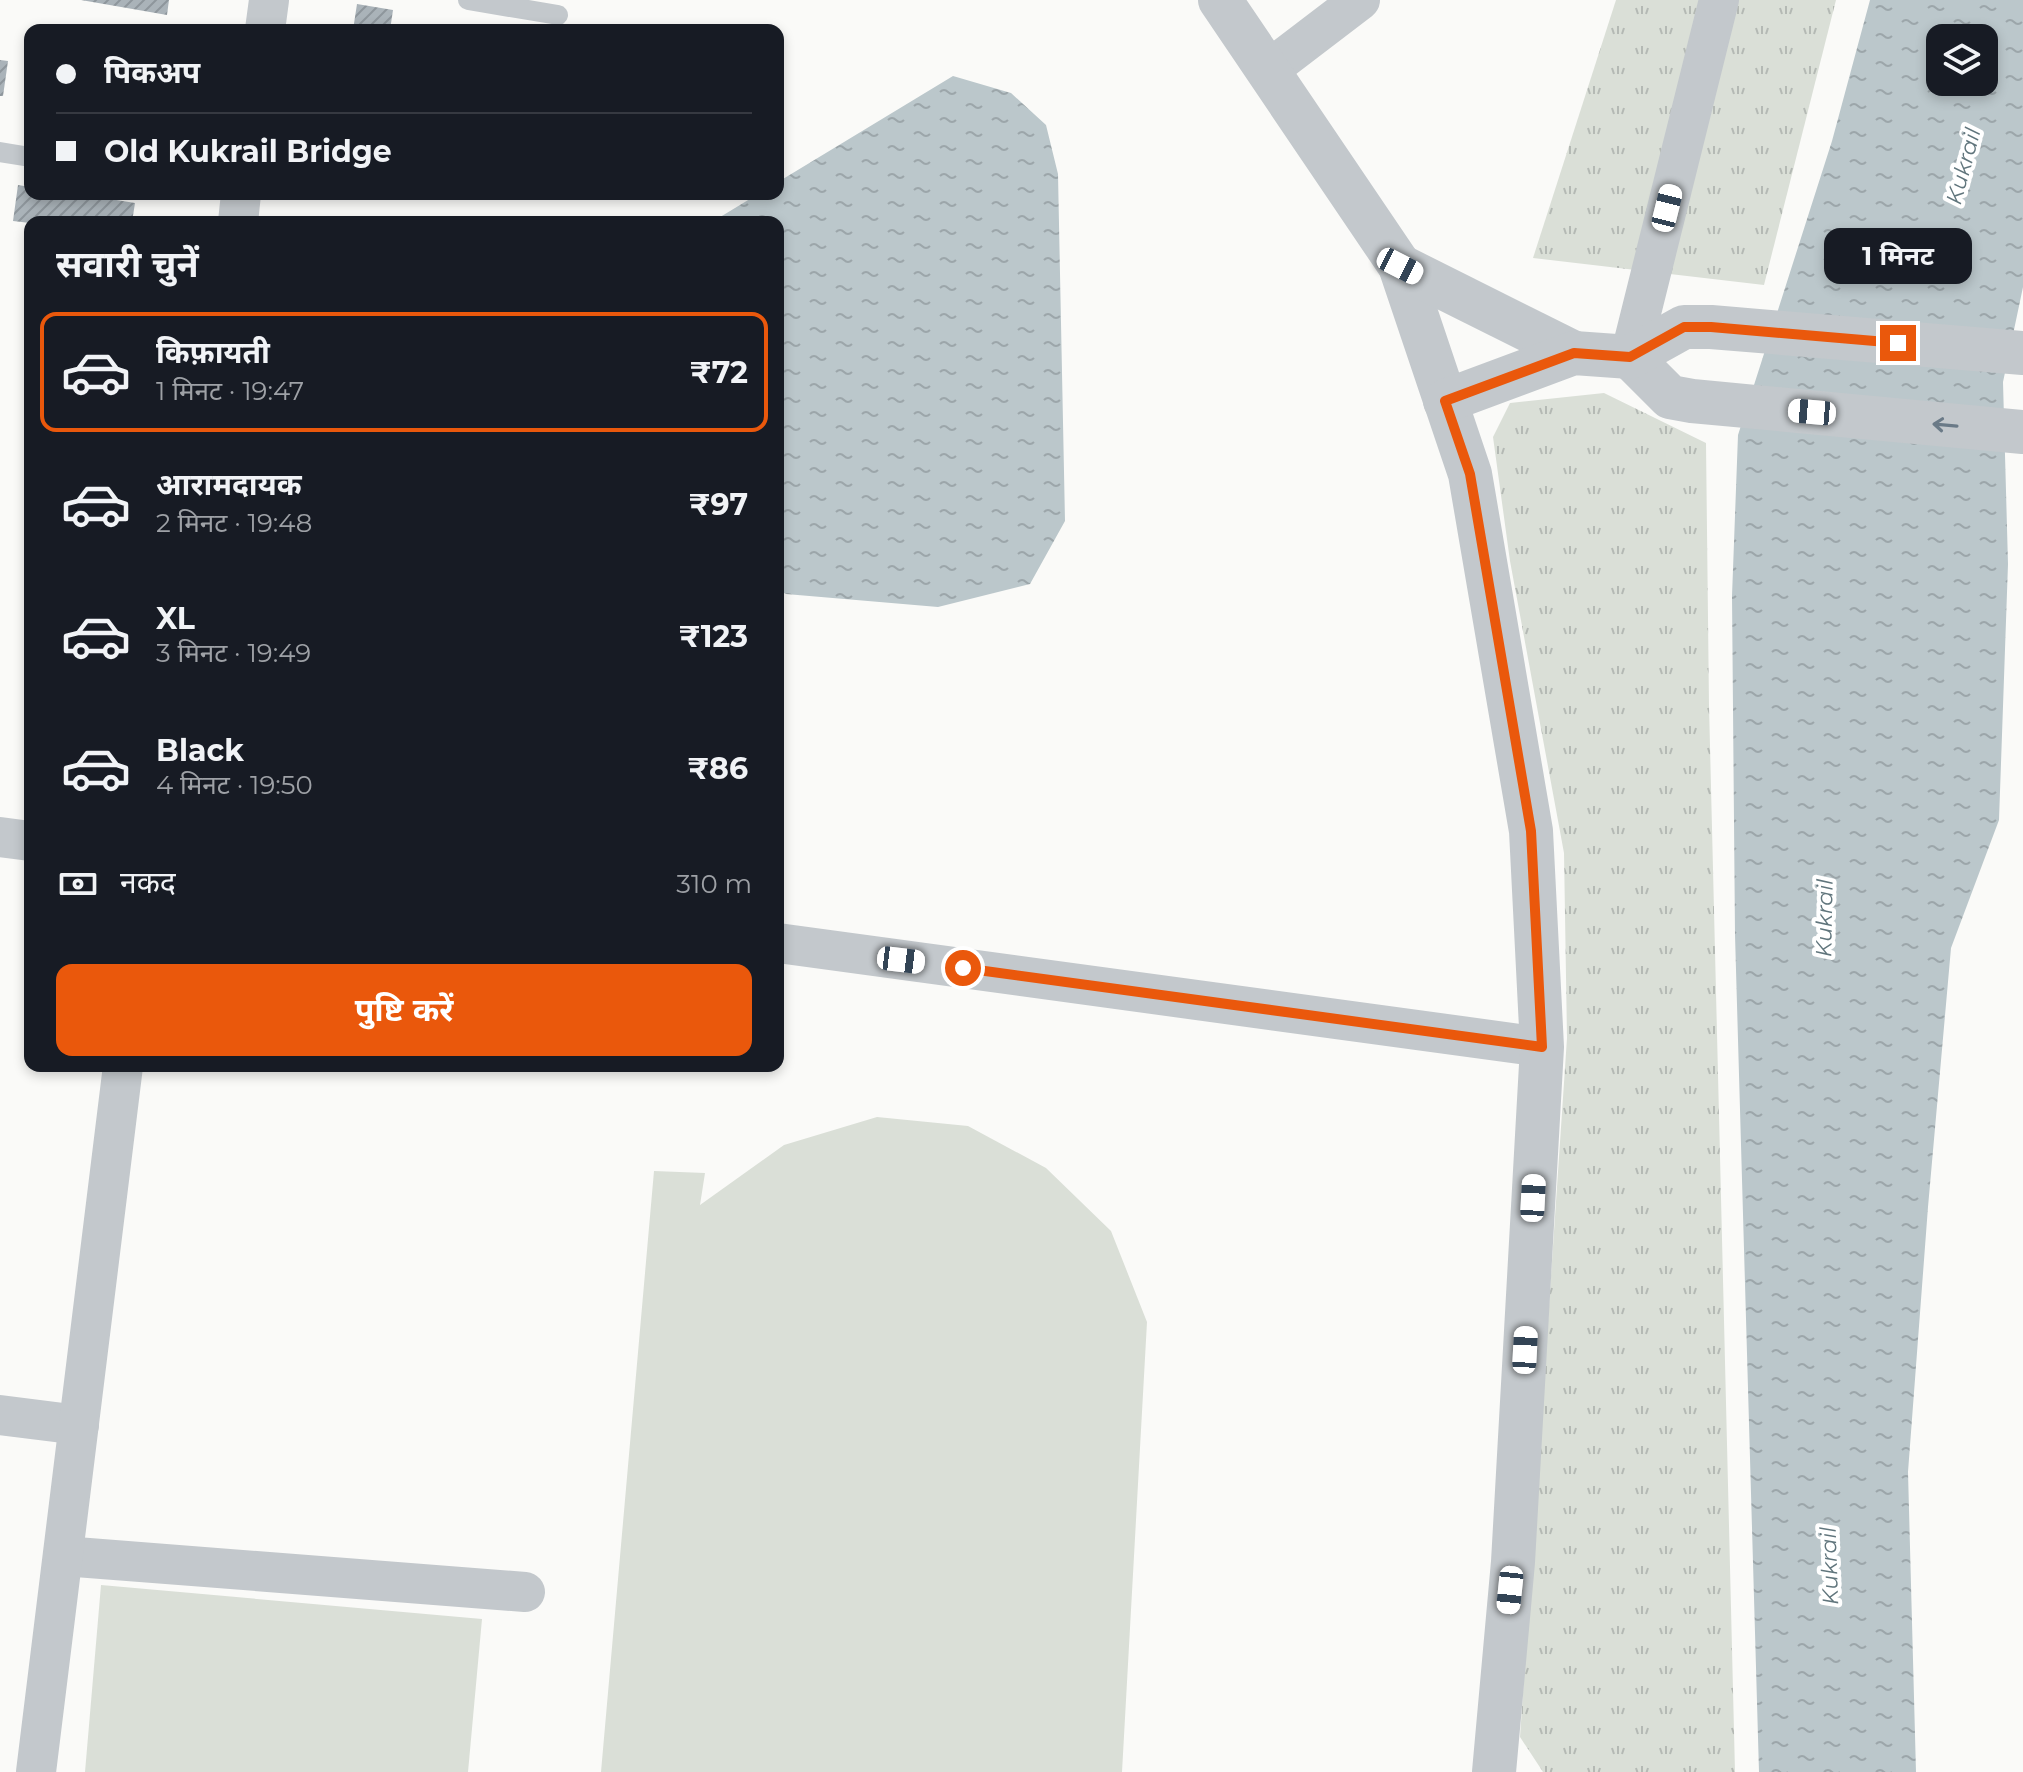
<!DOCTYPE html>
<html lang="hi">
<head>
<meta charset="utf-8">
<style>
	body { margin:0; font-family:Montserrat,"Noto Sans Devanagari",sans-serif; background:#20242c; color:#f1f3f6; height:100vh; display:flex; flex-direction:column; font-size:30px; white-space:nowrap }
	* { box-sizing:border-box; margin:0 }
	p { font-size:26px; color:#9ea1a6 }
	.icon { flex:none; width:44px; height:44px; fill:none; stroke:currentColor; stroke-width:2; stroke-linecap:round; stroke-linejoin:round }
	.map { position:relative; flex:1; overflow:hidden }
	.drawer { position:absolute; left:24px; top:216px; width:760px; height:856px; display:flex; flex-direction:column; background:#171b24; border-radius:16px; box-shadow:0 4px 12px #0003 }
	.drawer>* { flex:none }
	.banner { position:absolute; left:24px; top:24px; width:760px; height:176px; border-radius:16px; box-shadow:0 4px 12px #0003; display:grid; align-content:center; height:176px; padding:0 32px; background:#171b24 }
	.fabs { position:absolute; left:1926px; top:24px; display:grid; gap:16px }
	.fabs a { display:grid; place-items:center; width:72px; height:72px; border-radius:16px; background:#171b24; box-shadow:0 4px 12px #0003; font-size:40px }
	.end { position:absolute; width:36px; height:36px; margin:-18px; border:10px solid #ea580c; background:#fff; box-shadow:0 0 0 4px #fff }
	.from { border-radius:50% }
	.bubble { position:absolute; height:56px; border-radius:16px; background:#171b24; box-shadow:0 4px 12px #0003; font-size:26px; font-weight:700; line-height:56px; text-align:center }
	.car { position:absolute; width:24px; height:48px; margin:-24px -12px; border-radius:10px; box-shadow:0 0 6px 2px #0007; background:linear-gradient(#fff 24%,#345 0 40%,#fff 0 76%,#345 0 86%,#fff 0) }
	.banner b { display:flex; align-items:center; gap:28px; height:76px; font-size:30px }
	.banner b+b { border-top:2px solid #363941 }
	.banner i { width:20px; height:20px; background:#f1f3f6 }
	ul { padding:0; list-style:none }
	li { display:flex; align-items:center; gap:24px; height:120px; margin:0 16px 12px; padding:0 16px; border:4px solid transparent; border-radius:16px }
	li div { flex:1 }
	li b { display:block; font-size:30px }
	li em { font-style:normal; font-weight:700 }
	li.on { border-color:#ea580c }
	li>.icon { width:72px; height:72px; stroke-width:1.5 }
	h2 { padding:0 32px; font-size:36px; line-height:96px }
	.pay { display:flex; align-items:center; gap:20px; height:88px; padding:0 32px; font-size:30px }
	.pay p { margin-inline-start:auto }
	.button { display:flex; gap:16px; margin-top:auto; padding:16px 32px }
	.button a { flex:1; height:92px; border-radius:16px; background:#ea580c; color:#fff; font-size:32px; font-weight:700; line-height:92px; text-align:center }
	.map>svg:first-child { display:block }
	.grass { fill:url(#grass-tufts) }
	.pitch { fill:#dadfd7 }
	.water { fill:url(#water-ripples); fill-rule:evenodd }
	.building { fill:url(#building-hatch) }
	.lines { fill:none; stroke-linecap:round; stroke-linejoin:round }
	.service { stroke:#c3c8cc; stroke-width:20 }
	.minor { stroke:#c3c8cc; stroke-width:40 }
	.tertiary { stroke:#c3c8cc; stroke-width:44 }
	.oneway { stroke:#6a7a87 }
	.route { stroke:#ea580c; stroke-width:10 }
	.labels { text-anchor:middle; stroke-width:8; stroke-linejoin:round; paint-order:stroke }
	.water-label { font-size:22px; font-style:italic; fill:#60757c; stroke:#fff }
</style>
</head>
<body>
<div class="map">
<svg width="2023" height="1772" viewBox="0 0 2023 1772">
	<defs>
		<pattern id="grass-tufts" width="24" height="20" patternUnits="userSpaceOnUse" patternTransform="scale(2)"><rect width="24" height="20" fill="#dadfd7"/><path d="M3 7l-1-3M5 7V3M7 7l1-3M15 17l-1-3M17 17v-4M19 17l1-3" fill="none" stroke="#b4b9b4"/></pattern>
		<pattern id="water-ripples" width="26" height="14" patternUnits="userSpaceOnUse" patternTransform="scale(2)"><rect width="26" height="14" fill="#bbc7cb"/><path d="M2 4q2-2 4 0t4 0M15 11q2-2 4 0t4 0" fill="none" stroke="#9ca6aa"/></pattern>
		<pattern id="building-hatch" width="6" height="6" patternUnits="userSpaceOnUse" patternTransform="scale(2)"><rect width="6" height="6" fill="#aab3b9"/><path d="M-1 1l2-2M0 6l6-6M5 7l2-2" fill="none" stroke="#8e969c"/></pattern>
	</defs>
	<rect width="100%" height="100%" fill="#fafaf8"/>
	<g class="grass">
		<path d="M 1616,0 L 1836,0 L 1764,285 L 1533,258 Z"/>
		<path d="M 1604,393 L 1706,443 L 1709,705 L 1735,1772 L 1543,1772 L 1520,1737 L 1567,1038 L 1564,853 L 1510,561 L 1493,437 L 1510,403 Z"/>
	</g>
	<g class="pitch">
		<path d="M 877,1117 L 968,1126 L 1046,1168 L 1111,1231 L 1147,1322 L 1122,1772 L 601,1772 L 654,1171 L 705,1173 L 700,1205 L 784,1145 Z"/>
		<path d="M 101,1585 L 482,1619 L 468,1772 L 85,1772 Z"/>
	</g>
	<g class="water">
		<path d="M 1870,0 L 2023,0 L 2023,287 L 2003,382 L 2008,564 L 1999,820 L 1951,948 L 1928,1207 L 1908,1472 L 1916,1772 L 1759,1772 L 1735,935 L 1732,596 L 1738,435 L 1832,141 ZM 1940,38 L 1984,38 L 1984,82 L 1940,82 Z"/>
		<path d="M 953,76 L 1011,93 L 1046,125 L 1058,174 L 1065,521 L 1030,584 L 938,607 L 786,594 L 778,590 L 778,222 L 712,222 L 758,194 L 778,194 L 778,182 Z"/>
	</g>
	<g class="building">
		<path d="M 81,0 L 169,0 L 167,15 Z"/>
		<path d="M 357,4 L 393,10 L 390,30 L 353,30 Z"/>
		<path d="M 0,60 L 8,61 L 3,96 L 0,96 Z"/>
		<path d="M 18,185 L 30,187 L 30,194 L 79,194 L 135,203 L 132,222 L 30,223 L 13,221 Z"/>
	</g>
	<g class="lines">
		<g class="service">
			<path d="M 468,0 L 558,15"/>
			<path d="M 0,152 L 30,157"/>
		</g>
		<g class="minor">
			<path d="M 265,30 L 269,0"/>
			<path d="M 1267,71 L 1360,0"/>
			<path d="M 238,222 L 241,194"/>
			<path d="M 1630,357 L 1719,0"/>
			<path d="M 0,837 L 30,841"/>
			<path d="M 778,943 L 1542,1047"/>
			<path d="M 0,1415 L 79,1425"/>
			<path d="M 63,1556 L 525,1592"/>
			<path d="M 36,1772 L 123,1066"/>
		</g>
		<g class="tertiary">
			<path d="M 1220,0 L 1400,266 L 1470,474 L 1531,831 L 1542,1047 L 1513,1562 L 1494,1772"/>
			<path d="M 1400,266 L 1574,353"/>
			<path d="M 1630,357 L 1670,397 L 1692,401 L 2023,432"/>
			<path d="M 1445,401 L 1574,353 L 1630,357 L 1684,327 L 1711,327 L 2023,353"/>
		</g>
	</g>
	<defs><path id="oneway-shaft" d="M-6 0H5M1.5-3L5.5 0L1.5 3" fill="none" stroke-width="1.6" stroke-linecap="round" stroke-linejoin="round" transform="scale(2)"/></defs>
	<use class="oneway" href="#oneway-shaft" transform="translate(1945 425) rotate(-175)"/>
	<g class="lines">
		<path class="route" d="M 963,968 L 1542,1047 L 1531,831 L 1470,474 L 1445,401 L 1574,353 L 1630,357 L 1684,327 L 1711,327 L 1898,343"/>
	</g>
	<g class="labels">
		<g class="water-label">
			<text transform="translate(1963 166) rotate(-75)" y="8">Kukrail</text>
			<text transform="translate(1824 918) rotate(-89)" y="8">Kukrail</text>
			<text transform="translate(1829 1566) rotate(-92)" y="8">Kukrail</text>
		</g>
	</g>
</svg>
<div class="fabs">
<a><svg class="icon" aria-label="layers" viewBox="0 0 24 24"><path d="M12 4l9 5-9 5-9-5zM3 14l9 5 9-5"/></svg></a>
</div>
<i class="end from" style="left:963px;top:968px"></i>
<i class="end" style="left:1898px;top:343px"></i>
<div class="bubble" style="left:1824px;top:228px;width:148px">1 मिनट</div>
<i class="car" style="left:1667px;top:208px;rotate:14deg"></i>
<i class="car" style="left:1400px;top:266px;rotate:117deg"></i>
<i class="car" style="left:1812px;top:412px;rotate:275deg"></i>
<i class="car" style="left:901px;top:960px;rotate:97deg"></i>
<i class="car" style="left:1533px;top:1198px;rotate:3deg"></i>
<i class="car" style="left:1525px;top:1350px;rotate:3deg"></i>
<i class="car" style="left:1510px;top:1590px;rotate:186deg"></i>
<div class="banner">
<b><i class="from"></i>पिकअप</b>
<b><i></i>Old Kukrail Bridge</b>
</div>
<section class="drawer">
<h2>सवारी चुनें</h2>
<ul>
<li class="on"><svg class="icon" aria-label="car" viewBox="0 0 24 24"><path d="M5 17H2v-5l4-1 3-4h7l3 4 3 1v5h-3M9 17h6M6 11h13"/><circle cx="7" cy="17" r="2"/><circle cx="17" cy="17" r="2"/></svg><div><b>किफ़ायती</b><p>1 मिनट · 19:47</p></div><em>₹72</em></li>
<li><svg class="icon" aria-label="car" viewBox="0 0 24 24"><path d="M5 17H2v-5l4-1 3-4h7l3 4 3 1v5h-3M9 17h6M6 11h13"/><circle cx="7" cy="17" r="2"/><circle cx="17" cy="17" r="2"/></svg><div><b>आरामदायक</b><p>2 मिनट · 19:48</p></div><em>₹97</em></li>
<li><svg class="icon" aria-label="car" viewBox="0 0 24 24"><path d="M5 17H2v-5l4-1 3-4h7l3 4 3 1v5h-3M9 17h6M6 11h13"/><circle cx="7" cy="17" r="2"/><circle cx="17" cy="17" r="2"/></svg><div><b>XL</b><p>3 मिनट · 19:49</p></div><em>₹123</em></li>
<li><svg class="icon" aria-label="car" viewBox="0 0 24 24"><path d="M5 17H2v-5l4-1 3-4h7l3 4 3 1v5h-3M9 17h6M6 11h13"/><circle cx="7" cy="17" r="2"/><circle cx="17" cy="17" r="2"/></svg><div><b>Black</b><p>4 मिनट · 19:50</p></div><em>₹86</em></li>
</ul>
<div class="pay"><svg class="icon" aria-label="cash" viewBox="0 0 24 24"><path d="M3 7h18v10H3z"/><circle cx="12" cy="12" r="2"/></svg>नकद<p>310 m</p></div>
<div class="button"><a>पुष्टि करें</a></div>
</section>
</div>
</body>
</html>
